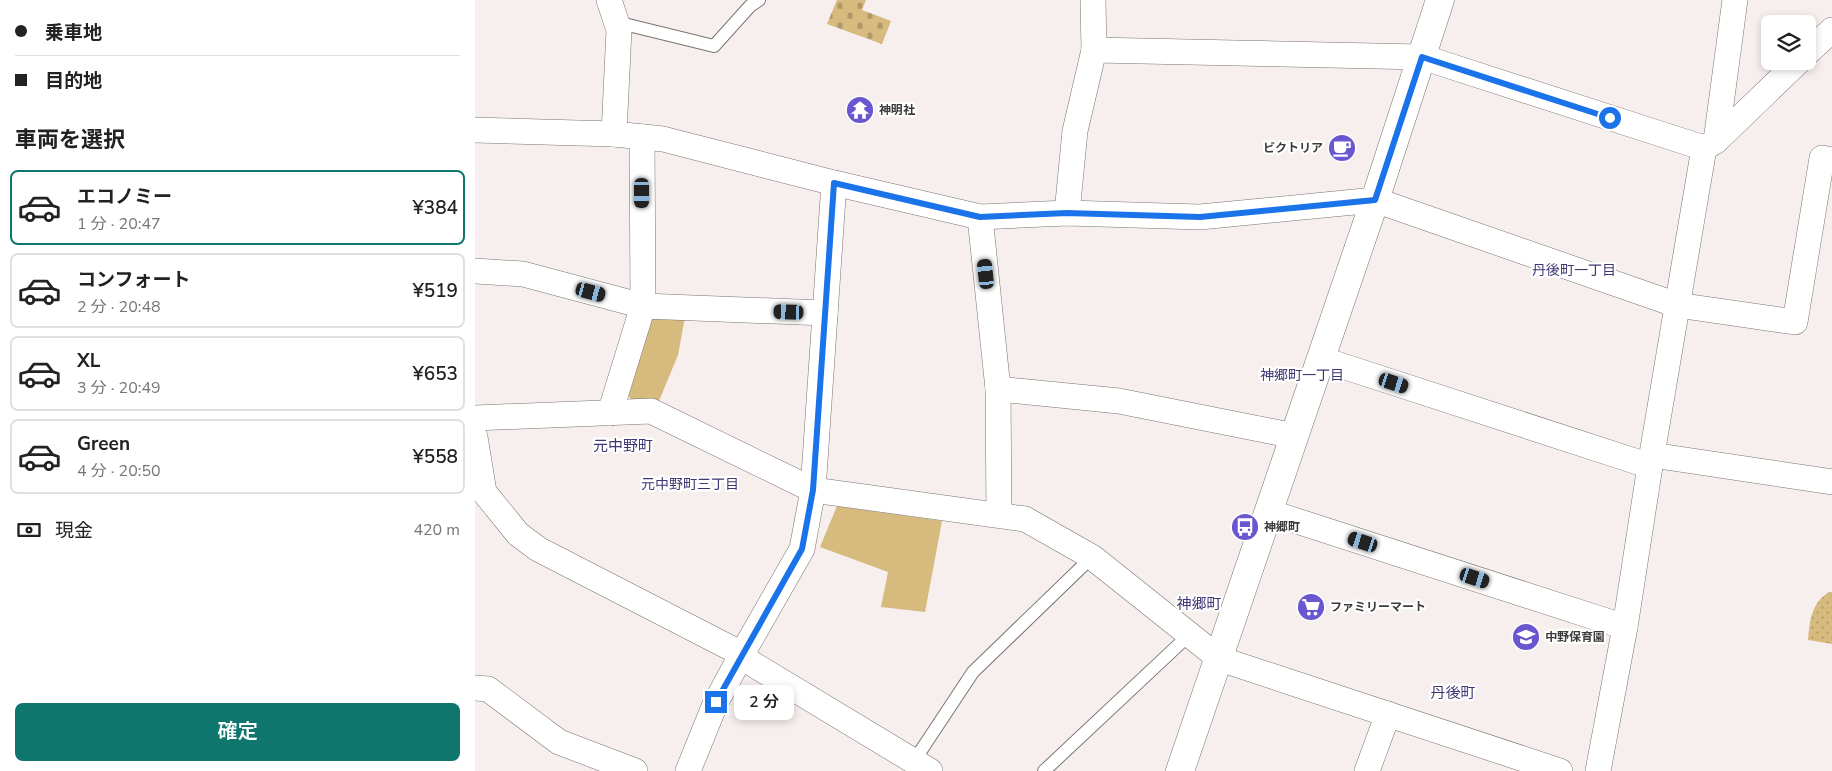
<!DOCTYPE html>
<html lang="ja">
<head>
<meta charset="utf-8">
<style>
	body { margin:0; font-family:"Nunito Sans","Noto Sans JP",sans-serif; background:#f2f2f2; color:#222; height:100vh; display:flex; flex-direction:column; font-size:19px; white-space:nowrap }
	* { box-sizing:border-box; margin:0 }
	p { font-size:16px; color:#767676 }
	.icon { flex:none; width:28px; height:28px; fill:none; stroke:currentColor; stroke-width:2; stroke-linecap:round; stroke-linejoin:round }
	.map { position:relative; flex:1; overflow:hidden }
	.sheet { display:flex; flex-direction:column; background:#fff; width:475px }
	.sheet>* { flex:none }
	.hud { display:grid; align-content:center; height:110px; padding:0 15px; background:#fff }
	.tools { position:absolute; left:1286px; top:15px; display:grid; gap:10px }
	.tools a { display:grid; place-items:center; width:55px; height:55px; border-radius:8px; background:#fff; box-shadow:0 2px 8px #0003; font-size:25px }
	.end { position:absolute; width:22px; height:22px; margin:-11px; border:6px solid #1a73e8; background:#fff; box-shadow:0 0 0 2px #fff }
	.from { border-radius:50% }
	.bubble { position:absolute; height:35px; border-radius:8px; background:#fff; box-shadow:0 2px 8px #0003; font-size:16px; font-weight:600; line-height:35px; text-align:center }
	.car { position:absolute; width:15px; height:30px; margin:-15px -8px; border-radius:6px; box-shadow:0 0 4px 1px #0007; background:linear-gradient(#222 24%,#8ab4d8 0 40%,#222 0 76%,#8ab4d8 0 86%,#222 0) }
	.hud b { display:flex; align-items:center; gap:18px; height:48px; font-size:19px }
	.hud b+b { border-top:1px solid #e0e0e0 }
	.hud i { width:12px; height:12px; background:#222 }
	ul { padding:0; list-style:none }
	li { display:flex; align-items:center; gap:15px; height:75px; margin:0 10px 8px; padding:0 5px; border:2px solid #e0e0e0; border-radius:8px }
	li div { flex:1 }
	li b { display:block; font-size:19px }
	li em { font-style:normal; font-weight:600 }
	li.active { border-color:#0f766e }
	li>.icon { width:45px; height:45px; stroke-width:1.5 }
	h2 { padding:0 15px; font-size:22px; line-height:60px }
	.pay { display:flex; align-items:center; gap:12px; height:55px; padding:0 15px; font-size:19px }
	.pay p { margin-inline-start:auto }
	.cta { display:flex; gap:10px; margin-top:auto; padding:10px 15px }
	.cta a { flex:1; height:58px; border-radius:8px; background:#0f766e; color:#fff; font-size:20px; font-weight:600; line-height:58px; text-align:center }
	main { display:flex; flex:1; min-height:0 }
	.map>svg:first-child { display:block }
	.green { fill:#d7ba7e }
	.cemetery { fill:url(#cemetery-stones) }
	.park { fill:url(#park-dots) }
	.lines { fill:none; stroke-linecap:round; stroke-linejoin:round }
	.service-casing { stroke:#7a7471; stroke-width:14 }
	.minor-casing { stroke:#7a7471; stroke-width:26 }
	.tertiary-casing { stroke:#7a7471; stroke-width:29 }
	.service { stroke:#fff; stroke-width:12 }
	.minor { stroke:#fff; stroke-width:25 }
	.tertiary { stroke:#fff; stroke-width:28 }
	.route { stroke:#1a73e8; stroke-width:6 }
	.labels { text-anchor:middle; stroke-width:4.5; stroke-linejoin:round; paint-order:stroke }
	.poi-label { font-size:12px; font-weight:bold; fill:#3d3b3a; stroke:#fff; text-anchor:start }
	.neighbourhood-label { font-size:14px; fill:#3e3773; stroke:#fff }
	.quarter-label { font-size:15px; fill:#3e3773; stroke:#fff }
</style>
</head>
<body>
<main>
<section class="sheet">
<div class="hud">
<b><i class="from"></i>乗車地</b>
<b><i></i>目的地</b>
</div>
<h2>車両を選択</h2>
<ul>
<li class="active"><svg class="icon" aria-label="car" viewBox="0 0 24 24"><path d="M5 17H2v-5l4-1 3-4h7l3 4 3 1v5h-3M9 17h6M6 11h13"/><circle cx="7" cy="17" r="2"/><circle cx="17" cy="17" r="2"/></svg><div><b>エコノミー</b><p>1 分 · 20:47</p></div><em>¥384</em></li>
<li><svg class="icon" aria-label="car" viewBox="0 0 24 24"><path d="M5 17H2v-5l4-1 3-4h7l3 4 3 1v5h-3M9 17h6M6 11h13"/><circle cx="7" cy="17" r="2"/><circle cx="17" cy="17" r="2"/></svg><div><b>コンフォート</b><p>2 分 · 20:48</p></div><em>¥519</em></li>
<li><svg class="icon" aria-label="car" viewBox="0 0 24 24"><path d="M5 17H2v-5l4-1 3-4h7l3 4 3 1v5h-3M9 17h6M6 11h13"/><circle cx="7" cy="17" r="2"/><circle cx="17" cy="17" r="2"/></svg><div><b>XL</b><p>3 分 · 20:49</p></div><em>¥653</em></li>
<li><svg class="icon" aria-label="car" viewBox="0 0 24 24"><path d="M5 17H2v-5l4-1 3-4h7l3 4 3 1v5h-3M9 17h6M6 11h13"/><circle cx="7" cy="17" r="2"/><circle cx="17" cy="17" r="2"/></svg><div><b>Green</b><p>4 分 · 20:50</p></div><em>¥558</em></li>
</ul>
<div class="pay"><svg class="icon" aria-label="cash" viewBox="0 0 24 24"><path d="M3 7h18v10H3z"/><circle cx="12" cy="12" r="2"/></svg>現金<p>420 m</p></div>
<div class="cta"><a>確定</a></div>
</section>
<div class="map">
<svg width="1357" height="771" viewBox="0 0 1357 771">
	<defs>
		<pattern id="cemetery-stones" width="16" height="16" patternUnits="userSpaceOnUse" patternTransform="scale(1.25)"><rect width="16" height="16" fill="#d7ba7e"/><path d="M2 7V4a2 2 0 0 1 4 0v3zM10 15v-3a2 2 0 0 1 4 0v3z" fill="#b09868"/></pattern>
		<pattern id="park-dots" width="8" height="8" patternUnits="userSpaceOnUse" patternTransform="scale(1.25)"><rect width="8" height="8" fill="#d7ba7e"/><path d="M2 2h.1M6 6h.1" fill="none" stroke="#b09868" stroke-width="1.8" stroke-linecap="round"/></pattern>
	</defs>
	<rect width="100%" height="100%" fill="#f7efed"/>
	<g class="green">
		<path d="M 178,316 L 210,317 L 203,355 L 184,401 L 180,399 L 156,399 L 150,392 Z"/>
		<path d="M 362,506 L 467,521 L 450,612 L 406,607 L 413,572 L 345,547 Z"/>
	</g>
	<path class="cemetery" d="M 362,0 L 391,0 L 387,10 L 416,21 L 407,44 L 352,24 Z"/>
	<path class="park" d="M 1354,592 L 1357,592 L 1357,644 L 1333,640 C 1335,621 1336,603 1354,592 Z"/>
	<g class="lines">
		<defs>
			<g id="service">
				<path d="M 141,22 L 239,46 L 275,6 L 284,0"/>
				<path d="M 439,761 L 498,672 L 617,557"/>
				<path d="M 569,771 L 714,635"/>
			</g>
			<g id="minor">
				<path d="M 134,0 L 144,30 L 139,134"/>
				<path d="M 619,50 L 947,57 L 1229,148 L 1241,141 L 1324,61"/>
				<path d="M 1332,53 L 1357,30"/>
				<path d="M 0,130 L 139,134 L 188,139 L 359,183 L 505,217 L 592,213 L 725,217 L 900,200 L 1202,305 L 1320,322 L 1347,158 L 1357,160"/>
				<path d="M 1241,141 L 1260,0"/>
				<path d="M 592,213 L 600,131 L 619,50 L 618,0"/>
				<path d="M 505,217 L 523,389 L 524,515"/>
				<path d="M 0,271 L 48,274 L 168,306 L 350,313"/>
				<path d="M 846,359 L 1175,466"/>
				<path d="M 523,389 L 644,401 L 820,436"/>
				<path d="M 135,413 L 168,306 L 167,137"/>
				<path d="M 0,418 L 176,411 L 338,490 L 550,519 L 617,557 L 745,659 L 1085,771"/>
				<path d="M 0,437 L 9,492 L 43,534 L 63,549 L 267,654"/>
				<path d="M 1177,455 L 1357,482"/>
				<path d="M 794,512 L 1150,627"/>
				<path d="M 266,657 L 455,771"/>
				<path d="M 0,688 L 13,689 L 84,742 L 160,771"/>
				<path d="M 213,771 L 241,702 L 267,654 L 327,549 L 338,490 L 359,183"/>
				<path d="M 892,771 L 913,714"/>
				<path d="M 1123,771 L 1150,627 L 1175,466 L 1229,148"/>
			</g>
			<path id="tertiary" d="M 705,771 L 900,200 L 965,0"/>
		</defs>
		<use href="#service" class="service-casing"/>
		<use href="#minor" class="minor-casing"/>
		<use href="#tertiary" class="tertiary-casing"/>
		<use href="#service" class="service"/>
		<use href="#minor" class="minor"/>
		<use href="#tertiary" class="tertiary"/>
	</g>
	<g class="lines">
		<path class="route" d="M 241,702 L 327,549 L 338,490 L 359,183 L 505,217 L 592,213 L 725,217 L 900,200 L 947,57 L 1135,118"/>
	</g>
	<defs>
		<symbol id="temple-disc" viewBox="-11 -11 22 22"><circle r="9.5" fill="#6a57d0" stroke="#fff"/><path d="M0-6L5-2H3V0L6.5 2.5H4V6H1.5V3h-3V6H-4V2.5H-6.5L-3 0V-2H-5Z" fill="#fff"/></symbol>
		<symbol id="cafe-disc" viewBox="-11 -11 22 22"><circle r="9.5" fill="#6a57d0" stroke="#fff"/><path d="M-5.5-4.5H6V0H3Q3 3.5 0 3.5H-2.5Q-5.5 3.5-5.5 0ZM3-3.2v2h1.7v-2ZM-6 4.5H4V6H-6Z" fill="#fff"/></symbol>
		<symbol id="bus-disc" viewBox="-11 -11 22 22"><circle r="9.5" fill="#6a57d0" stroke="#fff"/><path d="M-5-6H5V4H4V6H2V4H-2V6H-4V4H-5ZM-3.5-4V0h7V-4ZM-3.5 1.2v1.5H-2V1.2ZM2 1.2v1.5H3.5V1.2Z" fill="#fff"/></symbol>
		<symbol id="supermarket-disc" viewBox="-11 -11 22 22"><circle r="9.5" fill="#6a57d0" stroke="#fff"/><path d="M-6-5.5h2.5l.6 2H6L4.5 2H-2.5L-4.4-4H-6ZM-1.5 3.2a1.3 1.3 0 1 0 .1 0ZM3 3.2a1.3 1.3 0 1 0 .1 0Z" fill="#fff"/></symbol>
		<symbol id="school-disc" viewBox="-11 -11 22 22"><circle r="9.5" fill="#6a57d0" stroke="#fff"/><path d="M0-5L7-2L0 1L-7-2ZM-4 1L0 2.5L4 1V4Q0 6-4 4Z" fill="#fff"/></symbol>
	</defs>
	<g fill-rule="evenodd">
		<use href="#temple-disc" x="369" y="94" width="32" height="32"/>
		<use href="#cafe-disc" x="851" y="132" width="32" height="32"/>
		<use href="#bus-disc" x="754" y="511" width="32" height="32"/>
		<use href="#supermarket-disc" x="820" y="591" width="32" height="32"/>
		<use href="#school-disc" x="1035" y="621" width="32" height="32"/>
	</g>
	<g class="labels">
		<g class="poi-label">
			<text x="404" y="114">神明社</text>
			<text x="848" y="152" text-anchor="end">ビクトリア</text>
			<text x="789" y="531">神郷町</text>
			<text x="855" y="611">ファミリーマート</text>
			<text x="1070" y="641">中野保育園</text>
		</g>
		<g class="neighbourhood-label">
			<text x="1099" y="275">丹後町一丁目</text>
			<text x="827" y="380">神郷町一丁目</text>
			<text x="215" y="489">元中野町三丁目</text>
		</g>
		<g class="quarter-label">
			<text x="148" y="451">元中野町</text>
			<text x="724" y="609">神郷町</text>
			<text x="978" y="698">丹後町</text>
		</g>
	</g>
</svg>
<div class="tools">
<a><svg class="icon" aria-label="layers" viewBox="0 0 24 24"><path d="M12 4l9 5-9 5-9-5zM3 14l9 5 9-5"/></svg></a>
</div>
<i class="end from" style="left:1135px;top:118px"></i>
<i class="end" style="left:241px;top:702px"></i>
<div class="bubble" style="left:259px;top:685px;width:60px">2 分</div>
<i class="car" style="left:167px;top:193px;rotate:180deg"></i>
<i class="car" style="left:511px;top:274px;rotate:354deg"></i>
<i class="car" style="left:116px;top:292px;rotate:105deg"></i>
<i class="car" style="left:314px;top:312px;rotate:272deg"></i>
<i class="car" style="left:919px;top:383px;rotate:108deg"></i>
<i class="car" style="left:888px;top:542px;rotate:288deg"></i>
<i class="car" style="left:1000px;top:578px;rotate:108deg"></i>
</div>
</main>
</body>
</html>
